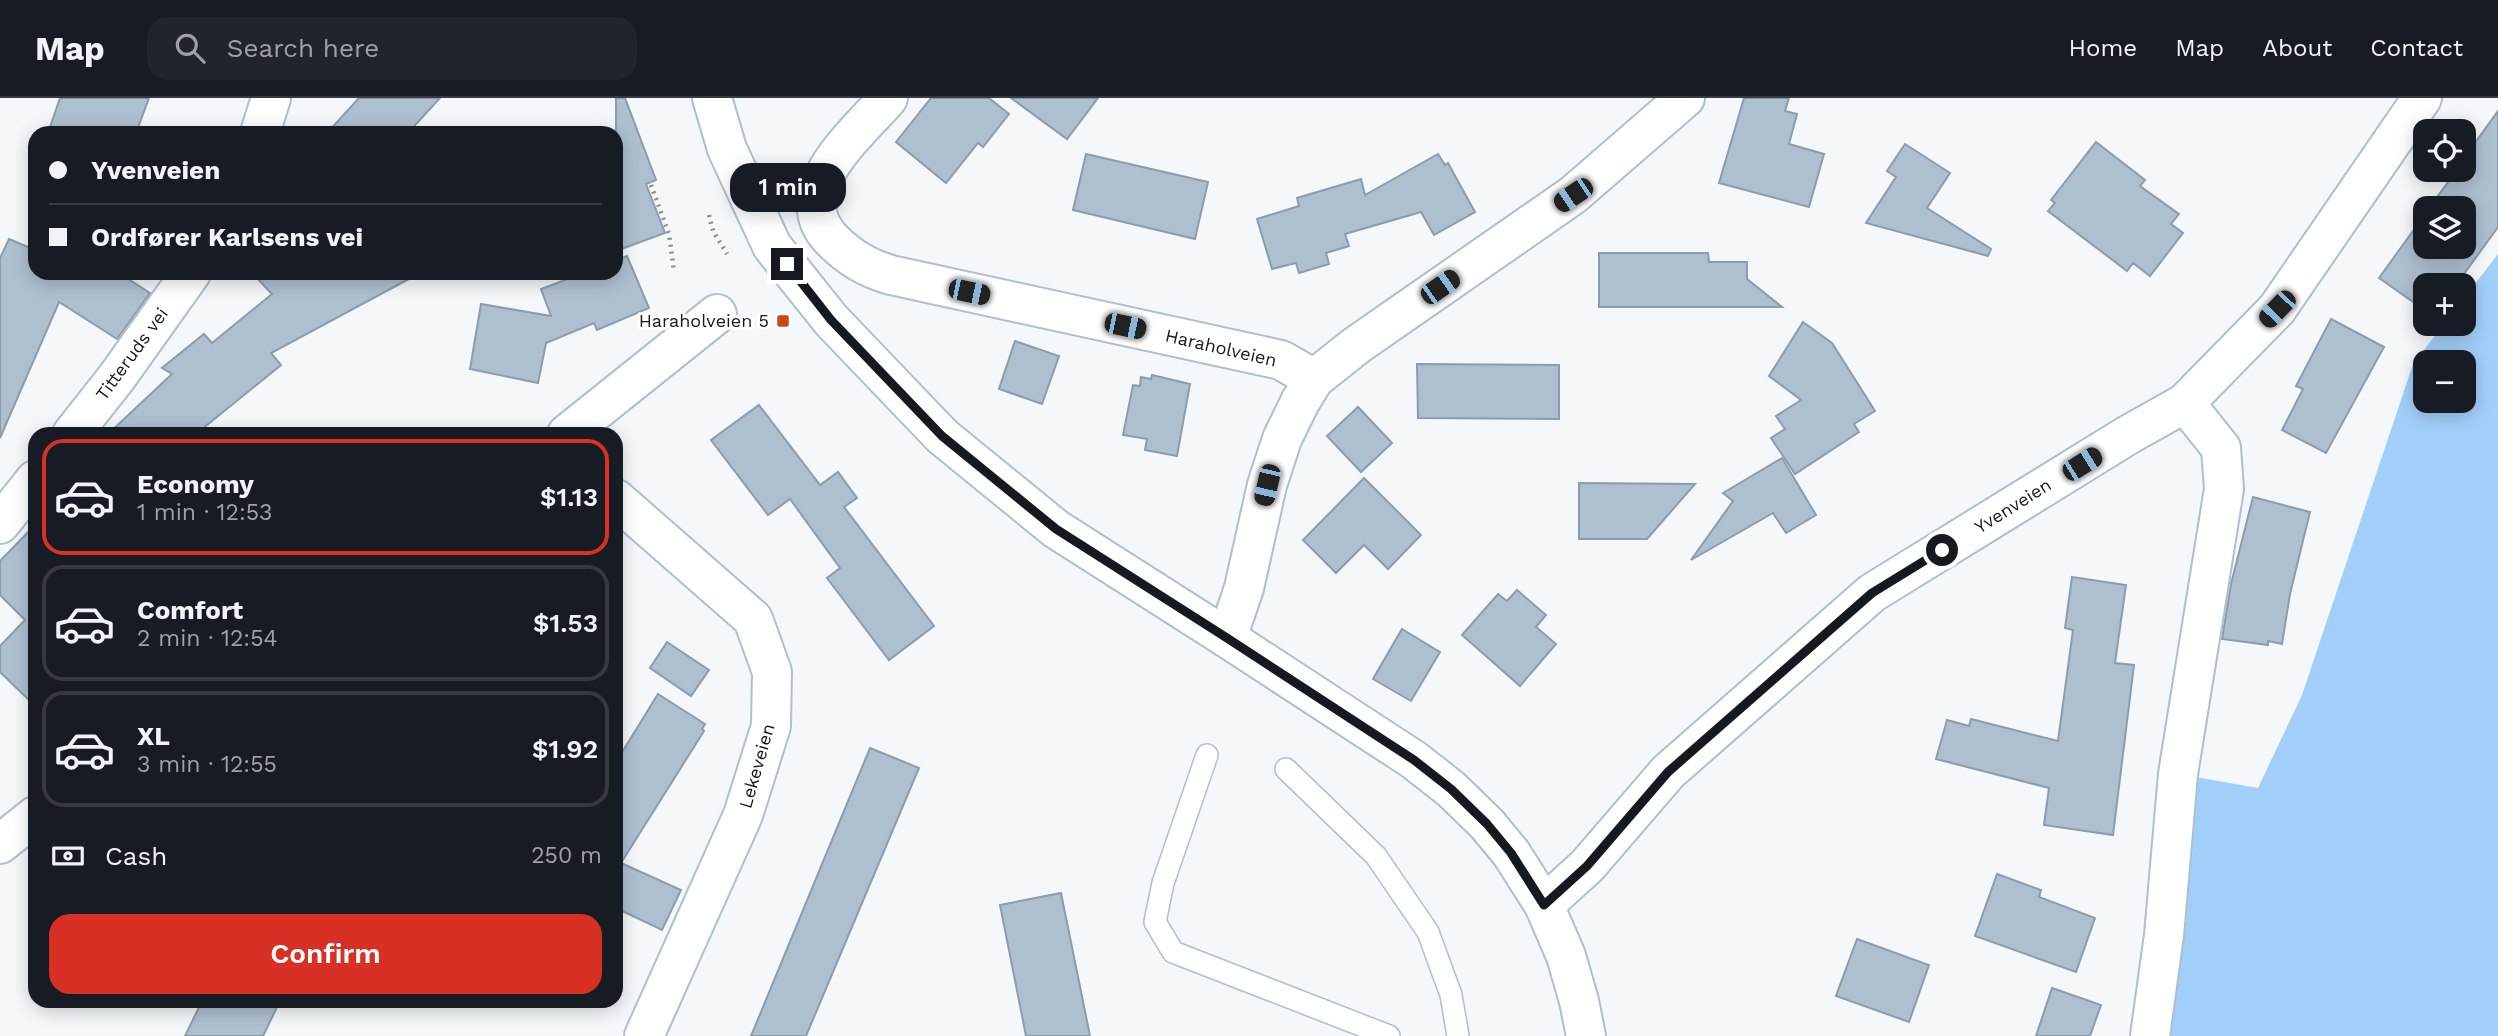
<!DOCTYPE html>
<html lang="en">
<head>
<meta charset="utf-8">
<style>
	body { margin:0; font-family:"Work Sans",sans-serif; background:#20242c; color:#f1f3f6; height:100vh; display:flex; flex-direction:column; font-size:26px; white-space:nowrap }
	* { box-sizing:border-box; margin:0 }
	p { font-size:23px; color:#9ea1a6 }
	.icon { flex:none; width:38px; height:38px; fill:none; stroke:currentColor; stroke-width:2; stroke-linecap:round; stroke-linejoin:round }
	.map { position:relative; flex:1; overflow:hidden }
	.side { position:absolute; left:28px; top:329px; width:595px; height:581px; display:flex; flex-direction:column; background:#171b24; border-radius:21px; box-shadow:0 4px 18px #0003 }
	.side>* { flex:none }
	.top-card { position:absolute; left:28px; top:28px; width:595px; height:154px; border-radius:21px; box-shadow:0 4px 18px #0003; display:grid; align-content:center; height:154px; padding:0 21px; background:#171b24 }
	.buttons { position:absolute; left:2413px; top:21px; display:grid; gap:14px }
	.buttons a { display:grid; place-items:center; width:63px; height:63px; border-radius:14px; background:#171b24; box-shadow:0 4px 18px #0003; font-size:35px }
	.end { position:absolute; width:32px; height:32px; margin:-16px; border:9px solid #141a20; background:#fff; box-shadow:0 0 0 4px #fff }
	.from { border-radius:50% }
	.bubble { position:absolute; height:49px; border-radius:21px; background:#171b24; box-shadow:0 4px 18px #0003; font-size:23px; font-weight:600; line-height:49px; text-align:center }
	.car { position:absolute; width:21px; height:42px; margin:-21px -10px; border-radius:9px; box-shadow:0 0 5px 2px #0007; background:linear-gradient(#222 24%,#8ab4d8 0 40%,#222 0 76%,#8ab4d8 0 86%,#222 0) }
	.top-card b { display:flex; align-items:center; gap:24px; height:66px; font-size:26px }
	.top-card b+b { border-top:2px solid #363941 }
	.top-card i { width:18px; height:18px; background:#f1f3f6 }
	ul { padding:12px 0 0; list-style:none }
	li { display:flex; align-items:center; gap:21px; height:116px; margin:0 14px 10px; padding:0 7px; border:4px solid #363941; border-radius:21px }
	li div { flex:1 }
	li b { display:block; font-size:26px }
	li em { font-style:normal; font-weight:600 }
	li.selected { border-color:#d93025 }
	li>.icon { width:63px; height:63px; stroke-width:1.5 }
	.pay { display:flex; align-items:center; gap:18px; height:77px; padding:0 21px; font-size:26px }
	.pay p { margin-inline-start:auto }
	.button { display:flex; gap:14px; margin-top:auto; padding:14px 21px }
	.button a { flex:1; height:80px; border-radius:21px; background:#d93025; color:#fff; font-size:28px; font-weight:600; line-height:80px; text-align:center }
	header { display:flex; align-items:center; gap:42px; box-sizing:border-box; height:98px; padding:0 35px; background:#171b24; border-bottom:2px solid #363941 }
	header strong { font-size:33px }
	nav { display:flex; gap:38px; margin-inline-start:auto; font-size:24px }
	.search { width:490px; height:63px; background:#20242c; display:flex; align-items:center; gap:18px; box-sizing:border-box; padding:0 24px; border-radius:21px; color:#9ea1a6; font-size:26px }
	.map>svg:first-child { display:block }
	.forest { fill:#a2cffa; fill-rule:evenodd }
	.building { fill:#aebfd0; stroke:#8c9cad; stroke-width:2 }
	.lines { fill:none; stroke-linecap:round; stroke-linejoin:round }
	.lane-casing { stroke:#aebfd0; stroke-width:24 }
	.street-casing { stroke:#aebfd0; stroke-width:42 }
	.secondary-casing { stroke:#aebfd0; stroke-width:42 }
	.path { stroke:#8a8f94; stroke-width:4.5; stroke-dasharray:2 5; stroke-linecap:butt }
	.lane { stroke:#fff; stroke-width:21 }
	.street { stroke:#fff; stroke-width:38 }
	.secondary { stroke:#fff; stroke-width:38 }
	.route { stroke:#141a20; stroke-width:9 }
	.poi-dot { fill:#cd4616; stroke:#fff; stroke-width:2.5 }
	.labels { text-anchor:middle; stroke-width:6; stroke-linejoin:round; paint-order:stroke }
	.poi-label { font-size:18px; fill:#141a20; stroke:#fff; text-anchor:end }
	.street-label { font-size:18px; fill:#141a20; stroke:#fff }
</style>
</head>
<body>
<header>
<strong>Map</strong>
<div class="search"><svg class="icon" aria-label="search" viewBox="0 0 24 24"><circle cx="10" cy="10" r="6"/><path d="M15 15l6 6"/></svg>Search here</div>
<nav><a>Home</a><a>Map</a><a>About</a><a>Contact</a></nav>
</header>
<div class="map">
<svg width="2498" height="938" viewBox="0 0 2498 938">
	<rect width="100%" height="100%" fill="#f4f8fb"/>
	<path class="forest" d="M 2498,156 L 2498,938 L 2147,938 L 2178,676 L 2258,690 L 2302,597 L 2413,266 L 2444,226 L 2464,226 L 2464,200 ZM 2426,264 L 2464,264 L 2464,303 L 2426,303 Z"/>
	<g class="building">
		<path d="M 60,0 L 149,0 L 136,35 L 48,35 Z"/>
		<path d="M 359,0 L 440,0 L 408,35 L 327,35 Z"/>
		<path d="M 616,0 L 625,0 L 656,82 L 646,86 L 665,135 L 616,153 Z"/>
		<path d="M 931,0 L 989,0 L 1009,16 L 983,49 L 978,45 L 946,85 L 896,44 Z"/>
		<path d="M 1011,0 L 1098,0 L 1067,41 Z"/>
		<path d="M 1744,0 L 1789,0 L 1785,13 L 1797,16 L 1789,46 L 1824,56 L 1809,109 L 1719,85 Z"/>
		<path d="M 2498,13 L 2498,129 L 2456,187 L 2426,187 L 2426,213 L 2379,180 L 2426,115 L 2426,149 L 2464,149 L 2464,110 L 2429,110 L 2457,72 L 2464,72 L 2464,60 Z"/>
		<path d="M 2096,44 L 2145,82 L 2140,88 L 2179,116 L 2171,126 L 2183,135 L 2150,178 L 2133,165 L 2127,173 L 2048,113 L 2055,105 L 2051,102 Z"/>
		<path d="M 1905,46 L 1950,75 L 1927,110 L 1991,151 L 1988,158 L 1866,125 L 1896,79 L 1887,73 Z"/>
		<path d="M 1086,56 L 1208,84 L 1195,141 L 1073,112 Z"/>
		<path d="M 1438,56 L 1445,67 L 1448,65 L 1475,114 L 1434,137 L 1421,114 L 1345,136 L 1349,148 L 1326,155 L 1329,166 L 1299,175 L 1296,165 L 1272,171 L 1257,121 L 1299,108 L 1297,100 L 1361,81 L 1365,97 Z"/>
		<path d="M 9,141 L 35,152 L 35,175 L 119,175 L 150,195 L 117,241 L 59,204 L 0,340 L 0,160 Z"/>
		<path d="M 1599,155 L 1708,155 L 1709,164 L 1747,164 L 1747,181 L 1782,209 L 1599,209 Z"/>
		<path d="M 627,158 L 649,210 L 597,232 L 594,225 L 546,245 L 538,285 L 470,271 L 481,206 L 551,218 L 541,191 L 583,175 L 616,175 L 616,162 Z"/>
		<path d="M 252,175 L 420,175 L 271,255 L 281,267 L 196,336 L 108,336 L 172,276 L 162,270 L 204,236 L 212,245 L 272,196 Z"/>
		<path d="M 2331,221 L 2384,249 L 2326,355 L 2282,332 L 2303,291 L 2296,288 Z"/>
		<path d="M 1803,224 L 1832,245 L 1875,313 L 1854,326 L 1859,334 L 1795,376 L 1771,340 L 1785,331 L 1776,318 L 1801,302 L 1769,278 Z"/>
		<path d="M 1015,243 L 1059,258 L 1042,306 L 999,291 Z"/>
		<path d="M 1417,266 L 1559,267 L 1559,321 L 1418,320 Z"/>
		<path d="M 1152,277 L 1190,286 L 1177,358 L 1145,352 L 1147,341 L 1123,337 L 1133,287 L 1140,288 L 1141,279 L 1151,281 Z"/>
		<path d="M 759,307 L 820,387 L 838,374 L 857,400 L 844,409 L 934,528 L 889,562 L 827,480 L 840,470 L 790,401 L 768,417 L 711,342 Z"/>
		<path d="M 1358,309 L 1392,345 L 1361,374 L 1327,338 Z"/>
		<path d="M 1782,360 L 1816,417 L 1786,435 L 1773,415 L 1691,462 L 1733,403 L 1723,395 Z"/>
		<path d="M 1364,380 L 1421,437 L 1388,471 L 1364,447 L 1336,475 L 1303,442 Z"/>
		<path d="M 1579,385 L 1695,386 L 1647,441 L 1579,441 Z"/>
		<path d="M 2253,399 L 2310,414 L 2290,496 L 2282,546 L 2268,543 L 2268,547 L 2222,541 L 2231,486 Z"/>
		<path d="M 35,427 L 35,608 L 0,574 L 0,548 L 25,522 L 0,497 L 0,463 Z"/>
		<path d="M 2072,479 L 2126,487 L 2115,565 L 2134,567 L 2113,737 L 2044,727 L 2049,690 L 1936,661 L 1947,622 L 1969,628 L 1971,621 L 2058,643 L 2073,532 L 2065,530 Z"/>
		<path d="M 1517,492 L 1546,517 L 1536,529 L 1556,546 L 1520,588 L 1462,537 L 1498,496 L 1507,503 Z"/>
		<path d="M 1402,531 L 1440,554 L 1411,603 L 1373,581 Z"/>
		<path d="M 667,544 L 709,572 L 691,598 L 650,570 Z"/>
		<path d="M 658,596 L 705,626 L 702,631 L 704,633 L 621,765 L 681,792 L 662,832 L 616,810 L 616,664 Z"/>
		<path d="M 870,650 L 919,670 L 806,938 L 751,938 Z"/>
		<path d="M 1997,776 L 2041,792 L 2039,799 L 2095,820 L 2076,874 L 1975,838 Z"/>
		<path d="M 1061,795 L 1090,938 L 1026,938 L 1000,807 Z"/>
		<path d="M 1857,841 L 1929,867 L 1909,924 L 1836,898 Z"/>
		<path d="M 2052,890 L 2101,907 L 2090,938 L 2036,938 Z"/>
		<path d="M 202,903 L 280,903 L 263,938 L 185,938 Z"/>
	</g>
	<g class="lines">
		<defs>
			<g id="lane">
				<path d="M 1207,657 L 1163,785 L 1155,824 L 1173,854 L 1389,938"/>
				<path d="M 1286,671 L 1376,758 L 1428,834 L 1451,897 L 1458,938"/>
			</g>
			<g id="street">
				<path d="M 888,0 C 857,36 785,94 832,142 C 850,160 867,170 891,177 L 1281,262 L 1314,281"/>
				<path d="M 260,35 L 271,0"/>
				<path d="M 72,336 L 117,279 L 191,175"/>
				<path d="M 567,336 L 717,216"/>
				<path d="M 616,401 L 753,521 L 772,574 L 771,628 L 743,717 L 644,938"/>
				<path d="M 0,426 L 35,382"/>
				<path d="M 1227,540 L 1244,490 L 1267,387 L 1282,341 L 1300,304 L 1314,281 L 1357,247 L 1573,97 L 1685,0"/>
				<path d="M 0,746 L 35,718"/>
				<path d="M 1544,807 L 1587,768 L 1668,674 L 1872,495 L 2128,337 L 2185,305 L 2277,211 L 2422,0"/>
				<path d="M 2150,938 L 2164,837 L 2178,676 L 2224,391 L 2221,350 L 2185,305"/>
			</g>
			<path id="secondary" d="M 712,0 L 727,51 L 772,148 L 831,222 L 942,338 L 1056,431 L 1227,540 L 1414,662 L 1451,691 L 1487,726 L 1511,755 L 1544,807 L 1566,858 L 1579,903 L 1586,938"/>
		</defs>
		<use href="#lane" class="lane-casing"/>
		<use href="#street" class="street-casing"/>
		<use href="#secondary" class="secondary-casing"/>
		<g class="path">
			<path d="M 651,87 L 669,136 L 674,173"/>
			<path d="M 709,117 L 713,133 L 727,156"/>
		</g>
		<use href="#lane" class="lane"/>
		<use href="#street" class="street"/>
		<use href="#secondary" class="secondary"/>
	</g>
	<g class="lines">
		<path class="route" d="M 787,166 L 831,222 L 942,338 L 1056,431 L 1227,540 L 1414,662 L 1451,691 L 1487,726 L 1511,755 L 1544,807 L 1587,768 L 1668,674 L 1872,495 L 1942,452"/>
	</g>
	<rect class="poi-dot" x="776" y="216" width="14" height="14" rx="3.5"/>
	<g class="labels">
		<g class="poi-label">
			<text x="769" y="229">Haraholveien 5</text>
		</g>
		<g class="street-label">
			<text transform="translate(1221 250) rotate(13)" y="6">Haraholveien</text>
			<text transform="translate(132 256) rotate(-54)" y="6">Titteruds vei</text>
			<text transform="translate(2013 408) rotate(-32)" y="6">Yvenveien</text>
			<text transform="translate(757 668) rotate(-74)" y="6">Lekeveien</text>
		</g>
	</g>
</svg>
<div class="buttons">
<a><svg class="icon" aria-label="locate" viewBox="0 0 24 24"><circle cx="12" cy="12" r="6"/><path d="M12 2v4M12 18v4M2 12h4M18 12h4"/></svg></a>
<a><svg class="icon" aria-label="layers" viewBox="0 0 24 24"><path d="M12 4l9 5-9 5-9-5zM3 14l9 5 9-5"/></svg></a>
<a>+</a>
<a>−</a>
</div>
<i class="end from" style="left:1942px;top:452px"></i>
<i class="end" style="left:787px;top:166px"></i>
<div class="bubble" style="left:730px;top:65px;width:116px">1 min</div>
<i class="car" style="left:1573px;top:97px;rotate:236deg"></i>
<i class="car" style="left:1440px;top:189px;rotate:55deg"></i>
<i class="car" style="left:969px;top:194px;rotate:102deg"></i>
<i class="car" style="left:2277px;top:211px;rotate:224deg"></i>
<i class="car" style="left:1125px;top:228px;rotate:102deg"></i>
<i class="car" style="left:2082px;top:366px;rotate:58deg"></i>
<i class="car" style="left:1267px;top:387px;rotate:193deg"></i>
<div class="top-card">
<b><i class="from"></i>Yvenveien</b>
<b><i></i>Ordfører Karlsens vei</b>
</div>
<section class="side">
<ul>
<li class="selected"><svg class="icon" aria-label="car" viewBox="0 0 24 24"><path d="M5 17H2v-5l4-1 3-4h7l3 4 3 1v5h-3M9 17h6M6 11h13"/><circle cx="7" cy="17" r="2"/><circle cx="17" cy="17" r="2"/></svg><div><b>Economy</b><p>1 min · 12:53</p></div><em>$1.13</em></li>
<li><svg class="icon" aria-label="car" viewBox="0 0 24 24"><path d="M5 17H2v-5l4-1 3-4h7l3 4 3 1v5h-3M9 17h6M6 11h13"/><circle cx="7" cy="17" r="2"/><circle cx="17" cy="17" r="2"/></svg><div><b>Comfort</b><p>2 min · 12:54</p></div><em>$1.53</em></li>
<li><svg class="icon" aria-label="car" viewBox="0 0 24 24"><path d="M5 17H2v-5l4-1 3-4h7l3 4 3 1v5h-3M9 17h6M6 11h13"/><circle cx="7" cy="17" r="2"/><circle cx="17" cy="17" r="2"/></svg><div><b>XL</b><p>3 min · 12:55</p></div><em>$1.92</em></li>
</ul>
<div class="pay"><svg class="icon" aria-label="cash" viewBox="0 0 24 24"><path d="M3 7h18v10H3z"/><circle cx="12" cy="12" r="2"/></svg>Cash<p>250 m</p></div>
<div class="button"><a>Confirm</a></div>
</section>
</div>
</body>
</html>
